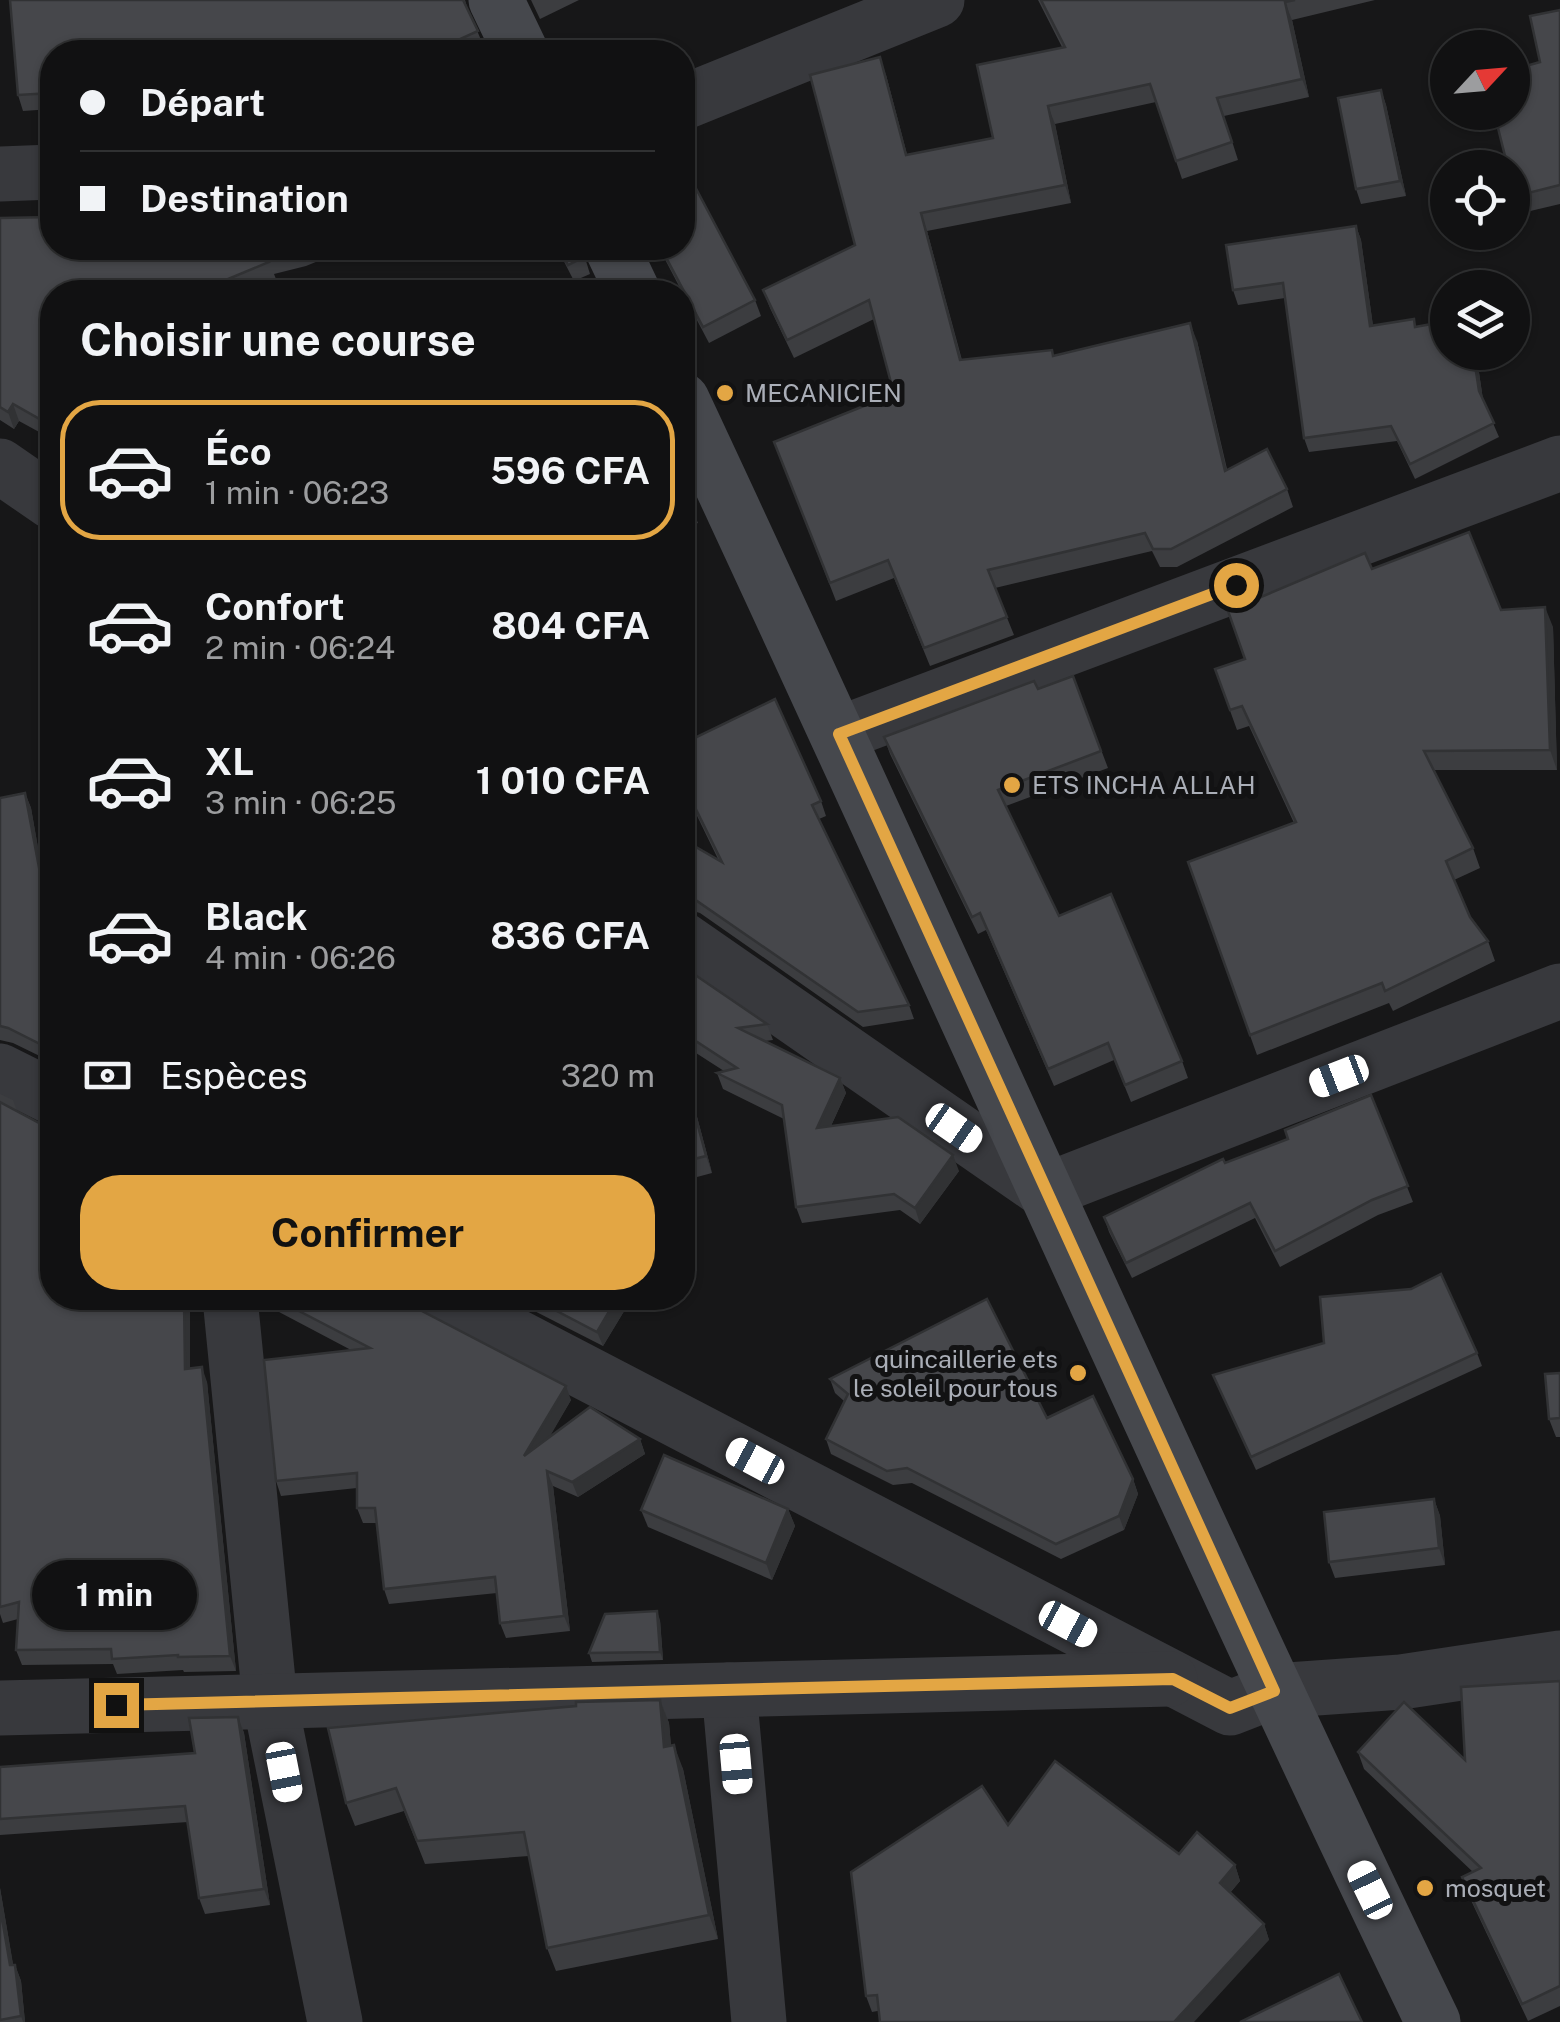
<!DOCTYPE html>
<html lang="fr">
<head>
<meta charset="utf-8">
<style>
	body { margin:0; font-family:"Public Sans",sans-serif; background:#1e1f20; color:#f1f3f6; height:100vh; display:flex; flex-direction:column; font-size:38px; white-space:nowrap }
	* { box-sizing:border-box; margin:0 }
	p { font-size:32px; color:#9c9d9f }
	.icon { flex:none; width:55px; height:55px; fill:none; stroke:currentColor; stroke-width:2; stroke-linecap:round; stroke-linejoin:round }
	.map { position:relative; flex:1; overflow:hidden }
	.panel { position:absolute; left:40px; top:280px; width:655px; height:1030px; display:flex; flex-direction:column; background:#111112; border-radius:40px; box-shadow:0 2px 8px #0004,0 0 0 2px #303132 }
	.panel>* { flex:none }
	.guide { position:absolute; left:40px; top:40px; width:655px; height:220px; border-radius:40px; box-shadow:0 2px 8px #0004,0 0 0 2px #303132; display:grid; align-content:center; height:220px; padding:0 40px; background:#111112 }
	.needle { width:65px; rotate:64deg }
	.controls { position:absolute; left:1430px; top:30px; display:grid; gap:20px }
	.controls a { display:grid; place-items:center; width:100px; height:100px; border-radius:50%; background:#111112; box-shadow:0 2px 8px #0004,0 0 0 2px #303132; font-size:50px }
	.end { position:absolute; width:45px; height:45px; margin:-22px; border:12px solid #e3a644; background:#111; box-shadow:0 0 0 5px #111 }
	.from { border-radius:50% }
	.bubble { position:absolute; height:70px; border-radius:35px; background:#111112; box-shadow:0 2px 8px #0004,0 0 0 2px #303132; font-size:32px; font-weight:700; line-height:70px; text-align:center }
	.car { position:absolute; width:30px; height:60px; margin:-30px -15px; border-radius:12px; box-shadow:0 0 8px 2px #0007; background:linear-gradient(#fff 24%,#345 0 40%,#fff 0 76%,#345 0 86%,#fff 0) }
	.guide b { display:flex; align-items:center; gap:35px; height:95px; font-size:38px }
	.guide b+b { border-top:2px solid #303132 }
	.guide i { width:25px; height:25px; background:#f1f3f6 }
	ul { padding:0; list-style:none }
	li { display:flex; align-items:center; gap:30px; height:140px; margin:0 20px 15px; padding:0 20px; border:5px solid transparent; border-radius:40px }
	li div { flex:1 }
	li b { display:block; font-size:38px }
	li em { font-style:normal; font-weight:700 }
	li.on { border-color:#e3a644 }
	li>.icon { width:90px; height:90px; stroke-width:1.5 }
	h2 { padding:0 40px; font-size:45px; line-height:120px }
	.pay { display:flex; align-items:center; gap:25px; height:110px; padding:0 40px; font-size:38px }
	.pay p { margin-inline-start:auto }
	.primary-button { display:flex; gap:20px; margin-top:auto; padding:20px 40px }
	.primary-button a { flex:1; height:115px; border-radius:40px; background:#e3a644; color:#111; font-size:40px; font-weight:700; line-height:115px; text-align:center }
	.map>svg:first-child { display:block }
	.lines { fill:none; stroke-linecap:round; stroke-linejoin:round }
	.street { stroke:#38393d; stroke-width:55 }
	.secondary { stroke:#46484d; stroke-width:55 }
	.wall { fill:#3c3d40 }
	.shaded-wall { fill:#313234 }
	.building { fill:#46474b; stroke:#313234; stroke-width:2.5 }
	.route { stroke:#e3a644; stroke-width:12 }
	.poi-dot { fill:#e3a644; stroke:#121213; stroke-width:4 }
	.labels { text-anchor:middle; stroke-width:10; stroke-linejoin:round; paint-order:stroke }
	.poi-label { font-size:25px; fill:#aaaeb7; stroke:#121213; text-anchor:start }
</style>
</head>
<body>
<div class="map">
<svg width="1560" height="2022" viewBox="0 0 1560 2022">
	<rect width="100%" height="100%" fill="#171718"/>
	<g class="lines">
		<g class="street">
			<path d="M 682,103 L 937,0"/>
			<path d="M 0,174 L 52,172"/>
			<path d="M 0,466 L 52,502"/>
			<path d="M 839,734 L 1560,463"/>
			<path d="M 682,939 L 1045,1191 L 1560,991"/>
			<path d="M 0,1071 L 52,1097"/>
			<path d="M 230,1298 L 270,1701 L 335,2022"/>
			<path d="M 442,1298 L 1230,1708 L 1274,1691 L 1401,1682 L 1560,1658"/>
			<path d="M 729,1690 L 759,2022"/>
			<path d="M 0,1708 L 1170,1679"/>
		</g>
		<g class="secondary">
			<path d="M 496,0 L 521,52"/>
			<path d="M 612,248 L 633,292"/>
			<path d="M 682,400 C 935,940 1174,1485 1433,2022"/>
		</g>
	</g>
	<g class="wall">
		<path d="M 10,0 L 465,0 L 467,7 L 484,47 L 471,52 L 52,52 L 52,109 L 23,111 L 18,95 Z"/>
		<path d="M 531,0 L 579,0 L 540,19 Z"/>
		<path d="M 1038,0 L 1375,0 L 1292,20 L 1309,97 L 1224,116 L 1238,160 L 1182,179 L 1156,102 L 1055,124 L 1071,203 L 927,231 L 962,360 L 1054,355 L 1197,341 L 1227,469 L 1287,489 L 1293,507 L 1177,567 L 1160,567 L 1152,551 L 995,588 L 1014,635 L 930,666 L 894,578 L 836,601 L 774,442 L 894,394 L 874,319 L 794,358 L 770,308 L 763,290 L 855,245 L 886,75 L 907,155 L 993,138 L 1062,47 Z"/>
		<path d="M 1560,10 L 1560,204 L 1522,213 L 1516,196 Z"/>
		<path d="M 1381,90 L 1386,105 L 1406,196 L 1361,204 L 1356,189 Z"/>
		<path d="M 0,218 L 52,248 L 350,248 L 306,266 L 274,274 L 276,279 L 244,292 L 52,292 L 52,439 L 19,421 L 14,429 L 0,420 Z"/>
		<path d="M 1356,226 L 1361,240 L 1373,326 L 1416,326 L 1476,352 L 1483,400 L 1499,437 L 1415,479 L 1397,441 L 1309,452 L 1304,438 L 1285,298 L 1238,305 L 1233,290 Z"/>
		<path d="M 557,248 L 582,248 L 590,274 L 574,281 Z"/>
		<path d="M 659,248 L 682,248 L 755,300 L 761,316 L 709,343 Z"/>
		<path d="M 682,485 L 698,523 L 682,529 Z"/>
		<path d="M 1372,569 L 1553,627 L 1557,770 L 1434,770 L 1473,848 L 1480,868 L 1454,880 L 1470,917 L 1488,941 L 1495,961 L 1393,1011 L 1389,1003 L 1257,1055 L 1188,862 L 1294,823 L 1249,726 L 1237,730 L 1215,669 L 1245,659 Z"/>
		<path d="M 1073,676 L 1108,768 L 1006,806 L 1059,916 L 1182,1061 L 1188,1078 L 1131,1102 L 1114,1060 L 1054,1086 L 986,930 L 978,934 L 890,754 L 884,737 L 1038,689 Z"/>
		<path d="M 682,744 L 821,801 L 826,816 L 819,819 L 909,1005 L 914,1019 L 863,1027 L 700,913 L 682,908 L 682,839 L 719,861 L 682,785 Z"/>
		<path d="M 25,793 L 31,808 L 46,894 L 52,894 L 52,1062 L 13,1043 L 0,1040 L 0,798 Z"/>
		<path d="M 682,966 L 767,1024 L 773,1040 L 765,1041 L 840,1078 L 846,1093 L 831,1126 L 959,1171 L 920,1224 L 900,1210 L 802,1223 L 796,1207 L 784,1119 L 723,1089 L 717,1073 L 724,1071 L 682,1044 Z"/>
		<path d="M 682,1081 L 692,1098 L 712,1173 L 682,1181 Z"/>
		<path d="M 0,1094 L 13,1100 L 17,1111 L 52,1298 L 190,1298 L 190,1368 L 207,1382 L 236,1671 L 184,1672 L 183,1670 L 117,1674 L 113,1664 L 22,1665 L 16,1650 L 18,1619 L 3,1623 L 0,1614 Z"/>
		<path d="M 1371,1095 L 1413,1202 L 1378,1215 L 1280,1267 L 1255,1218 L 1132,1278 L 1109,1232 L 1104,1217 L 1225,1163 L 1288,1139 Z"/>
		<path d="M 260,1298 L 411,1298 L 412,1301 L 422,1311 L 571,1400 L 549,1437 L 640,1439 L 645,1454 L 578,1497 L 553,1486 L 570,1631 L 506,1638 L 500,1623 L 497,1593 L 389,1604 L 384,1589 L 376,1523 L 363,1523 L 357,1508 L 357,1488 L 281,1496 L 276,1481 L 351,1350 L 262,1303 Z"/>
		<path d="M 509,1298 L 632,1298 L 603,1346 Z"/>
		<path d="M 1477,1353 L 1482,1366 L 1256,1470 L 1213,1375 Z"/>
		<path d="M 1560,1373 L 1560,1437 L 1556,1437 L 1549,1419 Z"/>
		<path d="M 830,1379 L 1047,1418 L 1133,1479 L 1138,1494 L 1124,1530 L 1061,1559 L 912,1483 L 893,1485 L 831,1454 L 826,1439 L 844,1401 L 835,1393 Z"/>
		<path d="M 1434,1499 L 1440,1516 L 1445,1565 L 1335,1578 L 1329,1562 Z"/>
		<path d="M 788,1509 L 795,1526 L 772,1580 L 648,1527 L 641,1510 Z"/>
		<path d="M 660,1620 L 663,1660 L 592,1662 L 589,1653 Z"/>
		<path d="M 1560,1681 L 1560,2006 L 1528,2021 L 1468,1894 L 1462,1877 L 1473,1872 L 1364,1769 L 1358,1752 L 1465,1760 Z"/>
		<path d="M 660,1700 L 669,1723 L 671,1746 L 683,1769 L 718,1939 L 556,1971 L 547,1948 L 529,1856 L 425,1864 L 404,1811 L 355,1826 L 346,1803 Z"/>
		<path d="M 238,1717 L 244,1733 L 270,1905 L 205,1914 L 199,1898 L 188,1822 L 0,1835 L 0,1767 L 195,1753 Z"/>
		<path d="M 1008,1825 L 1235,1865 L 1240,1881 L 1230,1893 L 1264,1924 L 1269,1940 L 872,2012 L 866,1996 Z"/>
		<path d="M 0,1888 L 13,1965 L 15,1965 L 21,1981 L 25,2022 L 0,2022 Z"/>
	</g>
	<g class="shaded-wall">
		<path d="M 1285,2 L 1292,20 L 1309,97 L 1302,79 Z"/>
		<path d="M 880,57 L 886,75 L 912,173 L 906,155 Z"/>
		<path d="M 1381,90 L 1386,105 L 1406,196 L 1400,181 Z"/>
		<path d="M 1048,106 L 1055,124 L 1071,203 L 1065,185 Z"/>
		<path d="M 921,213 L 927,231 L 966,378 L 960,360 Z"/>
		<path d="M 1356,226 L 1361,240 L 1375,340 L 1370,326 Z"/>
		<path d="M 1190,323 L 1197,341 L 1231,489 L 1225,471 Z"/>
		<path d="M 1473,352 L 1476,352 L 1484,406 L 1479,391 Z"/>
		<path d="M 13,404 L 19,421 L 14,429 L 8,412 Z"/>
		<path d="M 1545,607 L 1553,627 L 1557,770 L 1550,750 Z"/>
		<path d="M 25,793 L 31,808 L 49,909 L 44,894 Z"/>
		<path d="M 840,1078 L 846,1093 L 823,1143 L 817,1128 Z"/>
		<path d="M 686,1081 L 692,1098 L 712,1173 L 706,1156 Z"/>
		<path d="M 953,1155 L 959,1171 L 920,1224 L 915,1208 Z"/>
		<path d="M 184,1298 L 190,1298 L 190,1384 L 185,1369 Z"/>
		<path d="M 617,1298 L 632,1298 L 603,1346 L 597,1332 Z"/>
		<path d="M 202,1367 L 207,1382 L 236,1671 L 230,1656 Z"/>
		<path d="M 566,1386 L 571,1400 L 530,1471 L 524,1456 Z"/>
		<path d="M 640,1439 L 645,1454 L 578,1497 L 572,1482 Z"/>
		<path d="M 547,1471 L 553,1486 L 570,1631 L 564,1616 Z"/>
		<path d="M 1133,1479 L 1138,1494 L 1124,1530 L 1119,1516 Z"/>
		<path d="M 1434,1499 L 1440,1516 L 1445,1565 L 1439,1548 Z"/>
		<path d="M 788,1509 L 795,1526 L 772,1580 L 766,1563 Z"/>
		<path d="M 657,1611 L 660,1620 L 663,1660 L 660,1652 Z"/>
		<path d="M 660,1700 L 669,1723 L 673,1771 L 664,1747 Z"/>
		<path d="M 238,1717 L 244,1733 L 270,1905 L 264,1889 Z"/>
		<path d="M 674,1745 L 683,1769 L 718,1939 L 709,1915 Z"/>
		<path d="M 1235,1865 L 1240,1881 L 1225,1898 L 1220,1883 Z"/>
		<path d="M 0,1888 L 16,1981 L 10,1965 L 0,1907 Z"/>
		<path d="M 1264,1924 L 1269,1940 L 1194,2022 L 1174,2022 Z"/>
		<path d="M 15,1965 L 21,1981 L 25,2022 L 23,2022 L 21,2016 Z"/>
	</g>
	<g class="building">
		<path d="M 10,0 L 463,0 L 478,31 L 432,52 L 52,52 L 52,93 L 18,95 Z"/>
		<path d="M 1041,0 L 1295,0 L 1285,2 L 1302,79 L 1217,98 L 1232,142 L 1176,161 L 1150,84 L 1048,106 L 1065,185 L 921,213 L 960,360 L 1052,350 L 1053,356 L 1190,323 L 1225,471 L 1267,449 L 1287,489 L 1171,549 L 1153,549 L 1145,533 L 988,570 L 1007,617 L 924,648 L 888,560 L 830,583 L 774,442 L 894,394 L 869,300 L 787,340 L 763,290 L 855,245 L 810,75 L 880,57 L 906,155 L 993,138 L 977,65 L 1065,47 Z"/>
		<path d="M 1560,10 L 1560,185 L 1516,196 L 1512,184 L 1512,168 L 1508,168 L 1494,112 L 1512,112 L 1512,70 L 1540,62 L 1530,16 Z"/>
		<path d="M 1381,90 L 1400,181 L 1356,189 L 1338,98 Z"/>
		<path d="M 682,162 L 755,300 L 703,327 L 661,248 L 682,248 Z"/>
		<path d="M 52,217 L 52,248 L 303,248 L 266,257 L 269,262 L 197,292 L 52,292 L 52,341 L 45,344 L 52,350 L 52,426 L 13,404 L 8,412 L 0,407 L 0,218 Z"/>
		<path d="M 1356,226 L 1370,326 L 1414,319 L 1415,327 L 1448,321 L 1448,352 L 1473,352 L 1479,391 L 1494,423 L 1410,464 L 1391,426 L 1304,438 L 1283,283 L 1233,290 L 1226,245 Z"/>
		<path d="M 559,248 L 581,248 L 584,257 L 568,265 Z"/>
		<path d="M 682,485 L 692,508 L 682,512 Z"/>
		<path d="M 1469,532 L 1501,610 L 1545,607 L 1550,750 L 1424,751 L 1473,848 L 1446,861 L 1470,917 L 1488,941 L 1385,991 L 1382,983 L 1250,1035 L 1188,862 L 1296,822 L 1242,706 L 1230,710 L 1215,669 L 1245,659 L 1228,611 L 1365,553 L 1372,569 Z"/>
		<path d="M 1073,676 L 1101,751 L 998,790 L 1059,916 L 1111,894 L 1182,1061 L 1125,1085 L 1108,1043 L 1048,1069 L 980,913 L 972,917 L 884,737 L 1034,681 L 1038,689 Z"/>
		<path d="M 775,699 L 821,801 L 812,805 L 909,1005 L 858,1012 L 694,899 L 682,895 L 682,839 L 722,862 L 682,781 L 682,744 Z"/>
		<path d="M 25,793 L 44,894 L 52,894 L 52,1050 L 8,1028 L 0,1026 L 0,798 Z"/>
		<path d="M 682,966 L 767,1024 L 738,1028 L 840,1078 L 817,1128 L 898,1117 L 953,1155 L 915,1208 L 894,1194 L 796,1207 L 782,1105 L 717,1073 L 737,1068 L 682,1032 Z"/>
		<path d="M 682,1081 L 686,1081 L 706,1156 L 682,1162 Z"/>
		<path d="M 1371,1095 L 1408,1186 L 1372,1200 L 1275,1251 L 1250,1203 L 1126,1263 L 1104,1217 L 1223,1159 L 1225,1163 L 1288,1139 L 1285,1130 Z"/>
		<path d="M 0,1102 L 52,1130 L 52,1298 L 184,1298 L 185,1369 L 202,1367 L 230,1656 L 178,1657 L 178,1655 L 112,1659 L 111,1649 L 16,1650 L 19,1602 L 0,1607 Z"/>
		<path d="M 1441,1274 L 1477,1353 L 1251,1457 L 1213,1375 L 1324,1343 L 1320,1297 L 1411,1289 Z"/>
		<path d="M 274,1298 L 409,1298 L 422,1311 L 566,1386 L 524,1456 L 590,1407 L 640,1439 L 572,1482 L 547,1471 L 564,1616 L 500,1623 L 495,1577 L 384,1589 L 375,1508 L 357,1508 L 357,1473 L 276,1481 L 264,1360 L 370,1348 Z"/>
		<path d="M 532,1298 L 617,1298 L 597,1332 Z"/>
		<path d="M 987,1299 L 1047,1418 L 1093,1396 L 1133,1479 L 1119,1516 L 1056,1544 L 907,1468 L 887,1471 L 826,1439 L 848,1394 L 830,1379 Z"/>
		<path d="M 1560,1373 L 1560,1418 L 1549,1419 L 1545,1374 Z"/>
		<path d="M 664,1455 L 788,1509 L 766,1563 L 641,1510 Z"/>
		<path d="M 1434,1499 L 1439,1548 L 1329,1562 L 1324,1512 Z"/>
		<path d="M 657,1611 L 660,1652 L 589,1653 L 605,1614 Z"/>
		<path d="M 1560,1681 L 1560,1986 L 1522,2004 L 1462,1877 L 1481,1868 L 1358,1752 L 1404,1702 L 1465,1760 L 1461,1687 Z"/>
		<path d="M 660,1700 L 664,1747 L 674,1745 L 709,1915 L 547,1948 L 524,1832 L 417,1841 L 396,1788 L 346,1803 L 328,1728 L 576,1706 L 576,1702 Z"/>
		<path d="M 238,1717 L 264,1889 L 199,1898 L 185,1806 L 0,1819 L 0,1767 L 195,1753 L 189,1718 Z"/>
		<path d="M 1055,1761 L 1179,1854 L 1197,1832 L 1235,1865 L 1220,1883 L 1264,1924 L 1174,2022 L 880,2022 L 877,1995 L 866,1996 L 851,1872 L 982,1786 L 1008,1825 Z"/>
		<path d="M 0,1907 L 10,1965 L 15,1965 L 21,2016 L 0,2020 Z"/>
		<path d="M 1339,1974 L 1362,2022 L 1240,2022 Z"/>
	</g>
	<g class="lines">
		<path class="route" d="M 116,1705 L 1173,1679 L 1230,1708 L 1274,1691 L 839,734 L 1236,585"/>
	</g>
	<g class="poi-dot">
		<circle cx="725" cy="393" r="10"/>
		<circle cx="1012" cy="785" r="10"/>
		<circle cx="1078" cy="1373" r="10"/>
		<circle cx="1425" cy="1888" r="10"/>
	</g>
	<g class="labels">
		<g class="poi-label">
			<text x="745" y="402">MECANICIEN</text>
			<text x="1032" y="794">ETS INCHA ALLAH</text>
			<text x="1058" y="1368" text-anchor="end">quincaillerie ets<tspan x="1058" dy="29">le soleil pour tous</tspan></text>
			<text x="1445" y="1897">mosquet</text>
		</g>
	</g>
</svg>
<div class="controls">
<a><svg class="needle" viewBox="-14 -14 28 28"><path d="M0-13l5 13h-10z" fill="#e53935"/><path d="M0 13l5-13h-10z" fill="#9c9d9f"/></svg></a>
<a><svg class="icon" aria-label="locate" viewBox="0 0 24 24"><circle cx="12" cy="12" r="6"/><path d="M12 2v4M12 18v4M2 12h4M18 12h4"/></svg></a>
<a><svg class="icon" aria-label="layers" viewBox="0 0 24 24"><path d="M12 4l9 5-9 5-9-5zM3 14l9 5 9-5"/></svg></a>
</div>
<i class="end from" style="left:1236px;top:585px"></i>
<i class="end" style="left:116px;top:1705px"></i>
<div class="bubble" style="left:32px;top:1560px;width:165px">1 min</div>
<i class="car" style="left:1339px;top:1076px;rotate:249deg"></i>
<i class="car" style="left:954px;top:1128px;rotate:125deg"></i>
<i class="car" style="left:755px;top:1461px;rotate:298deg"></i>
<i class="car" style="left:1068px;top:1624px;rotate:118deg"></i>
<i class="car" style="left:736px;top:1764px;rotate:175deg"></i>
<i class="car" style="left:284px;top:1772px;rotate:169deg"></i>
<i class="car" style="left:1370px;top:1890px;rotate:334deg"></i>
<div class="guide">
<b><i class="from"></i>Départ</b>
<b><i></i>Destination</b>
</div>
<section class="panel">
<h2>Choisir une course</h2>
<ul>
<li class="on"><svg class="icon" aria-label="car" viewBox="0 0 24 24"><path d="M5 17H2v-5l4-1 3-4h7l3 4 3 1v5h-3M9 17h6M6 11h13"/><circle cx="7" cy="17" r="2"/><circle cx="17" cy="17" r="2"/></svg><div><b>Éco</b><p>1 min · 06:23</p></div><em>596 CFA</em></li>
<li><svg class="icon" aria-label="car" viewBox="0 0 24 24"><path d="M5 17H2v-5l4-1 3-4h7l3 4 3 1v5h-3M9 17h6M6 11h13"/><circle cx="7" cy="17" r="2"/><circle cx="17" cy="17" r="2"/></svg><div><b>Confort</b><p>2 min · 06:24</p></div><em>804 CFA</em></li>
<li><svg class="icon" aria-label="car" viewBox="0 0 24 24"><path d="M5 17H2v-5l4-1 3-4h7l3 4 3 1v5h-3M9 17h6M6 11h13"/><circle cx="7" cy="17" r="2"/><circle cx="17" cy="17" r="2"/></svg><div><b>XL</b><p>3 min · 06:25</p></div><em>1 010 CFA</em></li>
<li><svg class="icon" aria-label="car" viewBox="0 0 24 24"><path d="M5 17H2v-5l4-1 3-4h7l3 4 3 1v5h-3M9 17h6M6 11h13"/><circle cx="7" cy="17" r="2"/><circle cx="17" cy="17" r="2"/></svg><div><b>Black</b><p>4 min · 06:26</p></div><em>836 CFA</em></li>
</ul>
<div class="pay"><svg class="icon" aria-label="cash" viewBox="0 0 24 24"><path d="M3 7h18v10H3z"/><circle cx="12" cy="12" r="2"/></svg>Espèces<p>320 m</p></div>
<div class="primary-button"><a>Confirmer</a></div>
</section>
</div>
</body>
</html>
